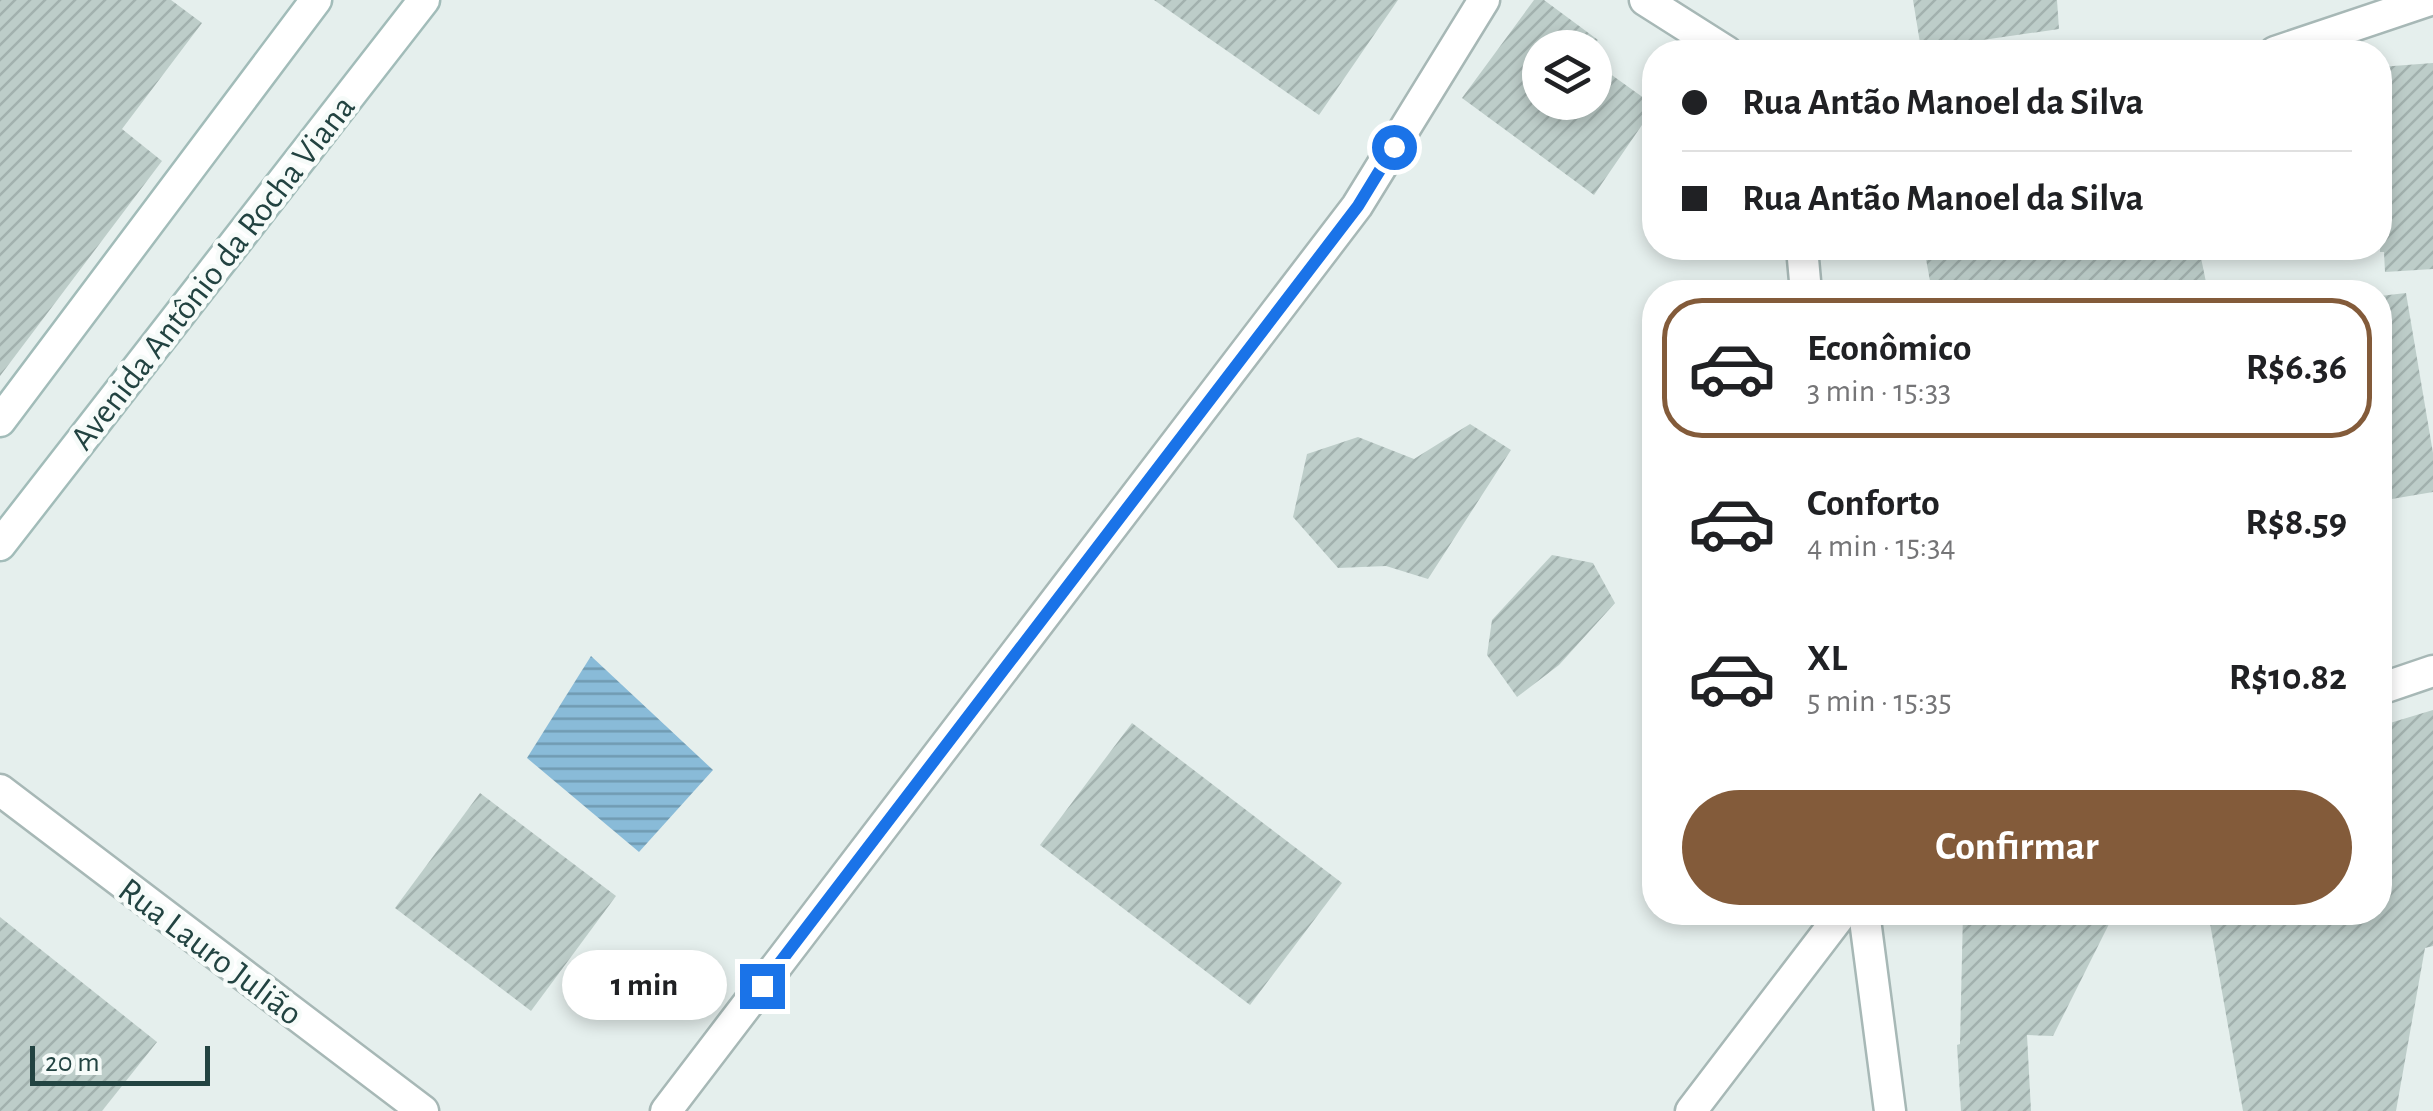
<!DOCTYPE html>
<html lang="pt">
<head>
<meta charset="utf-8">
<style>
	body { margin:0; font-family:"Alegreya Sans",sans-serif; background:#f6f6f6; color:#202124; height:100vh; display:flex; flex-direction:column; font-size:38px; white-space:nowrap }
	* { box-sizing:border-box; margin:0 }
	p { font-size:32px; color:#757577 }
	.icon { flex:none; width:55px; height:55px; fill:none; stroke:currentColor; stroke-width:2; stroke-linecap:round; stroke-linejoin:round }
	.map { position:relative; flex:1; overflow:hidden }
	.side { position:absolute; left:1642px; top:280px; width:750px; height:645px; display:flex; flex-direction:column; background:#fff; border-radius:40px; box-shadow:0 5px 15px #0003 }
	.side>* { flex:none }
	.top-card { position:absolute; left:1642px; top:40px; width:750px; height:220px; border-radius:40px; box-shadow:0 5px 15px #0003; display:grid; align-content:center; height:220px; padding:0 40px; background:#fff }
	.buttons { position:absolute; left:1522px; top:30px; display:grid; gap:20px }
	.buttons a { display:grid; place-items:center; width:90px; height:90px; border-radius:50%; background:#fff; box-shadow:0 5px 15px #0003; font-size:50px }
	.scale { position:absolute; left:30px; bottom:25px; width:180px; box-sizing:border-box; padding-left:10px; border:5px solid #224341; border-top:0; font-size:28px; line-height:35px; white-space:nowrap; color:#224341; -webkit-text-stroke:8px #f6fbf9; paint-order:stroke }
	.end { position:absolute; width:45px; height:45px; margin:-22px; border:12px solid #1a73e8; background:#fff; box-shadow:0 0 0 5px #fff }
	.from { border-radius:50% }
	.bubble { position:absolute; height:70px; border-radius:35px; background:#fff; box-shadow:0 5px 15px #0003; font-size:32px; font-weight:700; line-height:70px; text-align:center }
	.top-card b { display:flex; align-items:center; gap:35px; height:95px; font-size:38px }
	.top-card b+b { border-top:2px solid #e0e0e0 }
	.top-card i { width:25px; height:25px; background:#202124 }
	ul { padding:18px 0 0; list-style:none }
	li { display:flex; align-items:center; gap:30px; height:140px; margin:0 20px 15px; padding:0 20px; border:5px solid transparent; border-radius:40px }
	li div { flex:1 }
	li b { display:block; font-size:38px }
	li em { font-style:normal; font-weight:700 }
	li.selected { border-color:#835b3a }
	li>.icon { width:90px; height:90px; stroke-width:1.5 }
	.button { display:flex; gap:20px; margin-top:auto; padding:20px 40px }
	.button a { flex:1; height:115px; border-radius:60px; background:#835b3a; color:#fff; font-size:40px; font-weight:700; line-height:115px; text-align:center }
	.map>svg:first-child { display:block }
	.water { fill:url(#water-rules) }
	.building { fill:url(#building-hatch) }
	.lines { fill:none; stroke-linecap:round; stroke-linejoin:round }
	.street-casing { stroke:#a7b8b6; stroke-width:35 }
	.secondary-casing { stroke:#a2bcb9; stroke-width:35 }
	.street { stroke:#fff; stroke-width:30 }
	.secondary { stroke:#fff; stroke-width:30 }
	.route { stroke:#1a73e8; stroke-width:12 }
	.labels { text-anchor:middle; stroke-width:9; stroke-linejoin:round; paint-order:stroke }
	.street-label { font-size:35px; fill:#224341; stroke:#f6fbf9 }
</style>
</head>
<body>
<div class="map">
<svg width="2433" height="1111" viewBox="0 0 2433 1111">
	<defs>
		<pattern id="water-rules" width="6" height="5" patternUnits="userSpaceOnUse" patternTransform="scale(2.5)"><rect width="6" height="5" fill="#89bbd8"/><path d="M0 2.5h6" fill="none" stroke="#709ab1"/></pattern>
		<pattern id="building-hatch" width="6" height="6" patternUnits="userSpaceOnUse" patternTransform="scale(2.5)"><rect width="6" height="6" fill="#bdcdc9"/><path d="M-1 1l2-2M0 6l6-6M5 7l2-2" fill="none" stroke="#a2b1ae"/></pattern>
	</defs>
	<rect width="100%" height="100%" fill="#e5efed"/>
	<path class="water" d="M 591,656 L 713,770 L 639,852 L 527,758 Z"/>
	<g class="building">
		<path d="M 0,0 L 171,0 L 202,23 L 122,129 L 162,161 L 0,376 Z"/>
		<path d="M 1154,0 L 1398,0 L 1319,115 Z"/>
		<path d="M 1534,0 L 1544,0 L 1598,40 L 1592,48 L 1540,48 L 1540,102 L 1595,102 L 1595,63 L 1655,106 L 1594,195 L 1462,98 Z"/>
		<path d="M 1913,0 L 2057,0 L 2059,29 L 1921,49 Z"/>
		<path d="M 2433,63 L 2433,269 L 2385,272 L 2384,252 L 2380,252 L 2380,67 Z"/>
		<path d="M 1924,248 L 2199,248 L 2208,292 L 1932,292 Z"/>
		<path d="M 2406,293 L 2433,453 L 2433,492 L 2380,501 L 2380,296 Z"/>
		<path d="M 1470,424 L 1511,450 L 1428,579 L 1386,566 L 1338,568 L 1293,517 L 1307,454 L 1358,437 L 1414,459 Z"/>
		<path d="M 1552,555 L 1593,563 L 1615,603 L 1559,665 L 1517,697 L 1487,655 L 1492,620 Z"/>
		<path d="M 2433,710 L 2433,946 L 2425,948 L 2396,1111 L 2243,1111 L 2208,912 L 2380,912 L 2380,726 Z"/>
		<path d="M 1132,723 L 1342,883 L 1250,1005 L 1040,845 Z"/>
		<path d="M 480,793 L 616,896 L 531,1011 L 395,908 Z"/>
		<path d="M 1963,912 L 2115,912 L 2053,1036 L 2027,1035 L 2031,1111 L 1961,1111 L 1957,1045 L 1960,1044 Z"/>
		<path d="M 0,917 L 157,1042 L 102,1111 L 0,1111 Z"/>
	</g>
	<g class="lines">
		<defs>
			<g id="street">
				<path d="M 1645,0 L 1727,52"/>
				<path d="M 2275,52 L 2430,0"/>
				<path d="M 1802,248 L 1806,292"/>
				<path d="M 2380,689 L 2433,671"/>
				<path d="M 0,790 L 423,1111"/>
				<path d="M 1864,912 L 1890,1111"/>
				<path d="M 666,1111 L 1357,206 L 1484,0"/>
				<path d="M 1691,1111 L 1843,912"/>
			</g>
			<g id="secondary">
				<path d="M 0,421 L 316,0"/>
				<path d="M 0,545 L 424,0"/>
			</g>
		</defs>
		<use href="#street" class="street-casing"/>
		<use href="#secondary" class="secondary-casing"/>
		<use href="#street" class="street"/>
		<use href="#secondary" class="secondary"/>
	</g>
	<g class="lines">
		<path class="route" d="M 762,986 L 1358,206 L 1394,147"/>
	</g>
	<g class="labels">
		<g class="street-label">
			<text transform="translate(212 272) rotate(-52)" y="12">Avenida Antônio da Rocha Viana</text>
			<text transform="translate(211 951) rotate(37)" y="12">Rua Lauro Julião</text>
		</g>
	</g>
</svg>
<div class="buttons">
<a><svg class="icon" aria-label="layers" viewBox="0 0 24 24"><path d="M12 4l9 5-9 5-9-5zM3 14l9 5 9-5"/></svg></a>
</div>
<div class="scale">20 m</div>
<i class="end from" style="left:1394px;top:147px"></i>
<i class="end" style="left:762px;top:986px"></i>
<div class="bubble" style="left:562px;top:950px;width:165px">1 min</div>
<div class="top-card">
<b><i class="from"></i>Rua Antão Manoel da Silva</b>
<b><i></i>Rua Antão Manoel da Silva</b>
</div>
<section class="side">
<ul>
<li class="selected"><svg class="icon" aria-label="car" viewBox="0 0 24 24"><path d="M5 17H2v-5l4-1 3-4h7l3 4 3 1v5h-3M9 17h6M6 11h13"/><circle cx="7" cy="17" r="2"/><circle cx="17" cy="17" r="2"/></svg><div><b>Econômico</b><p>3 min · 15:33</p></div><em>R$6.36</em></li>
<li><svg class="icon" aria-label="car" viewBox="0 0 24 24"><path d="M5 17H2v-5l4-1 3-4h7l3 4 3 1v5h-3M9 17h6M6 11h13"/><circle cx="7" cy="17" r="2"/><circle cx="17" cy="17" r="2"/></svg><div><b>Conforto</b><p>4 min · 15:34</p></div><em>R$8.59</em></li>
<li><svg class="icon" aria-label="car" viewBox="0 0 24 24"><path d="M5 17H2v-5l4-1 3-4h7l3 4 3 1v5h-3M9 17h6M6 11h13"/><circle cx="7" cy="17" r="2"/><circle cx="17" cy="17" r="2"/></svg><div><b>XL</b><p>5 min · 15:35</p></div><em>R$10.82</em></li>
</ul>
<div class="button"><a>Confirmar</a></div>
</section>
</div>
</body>
</html>
